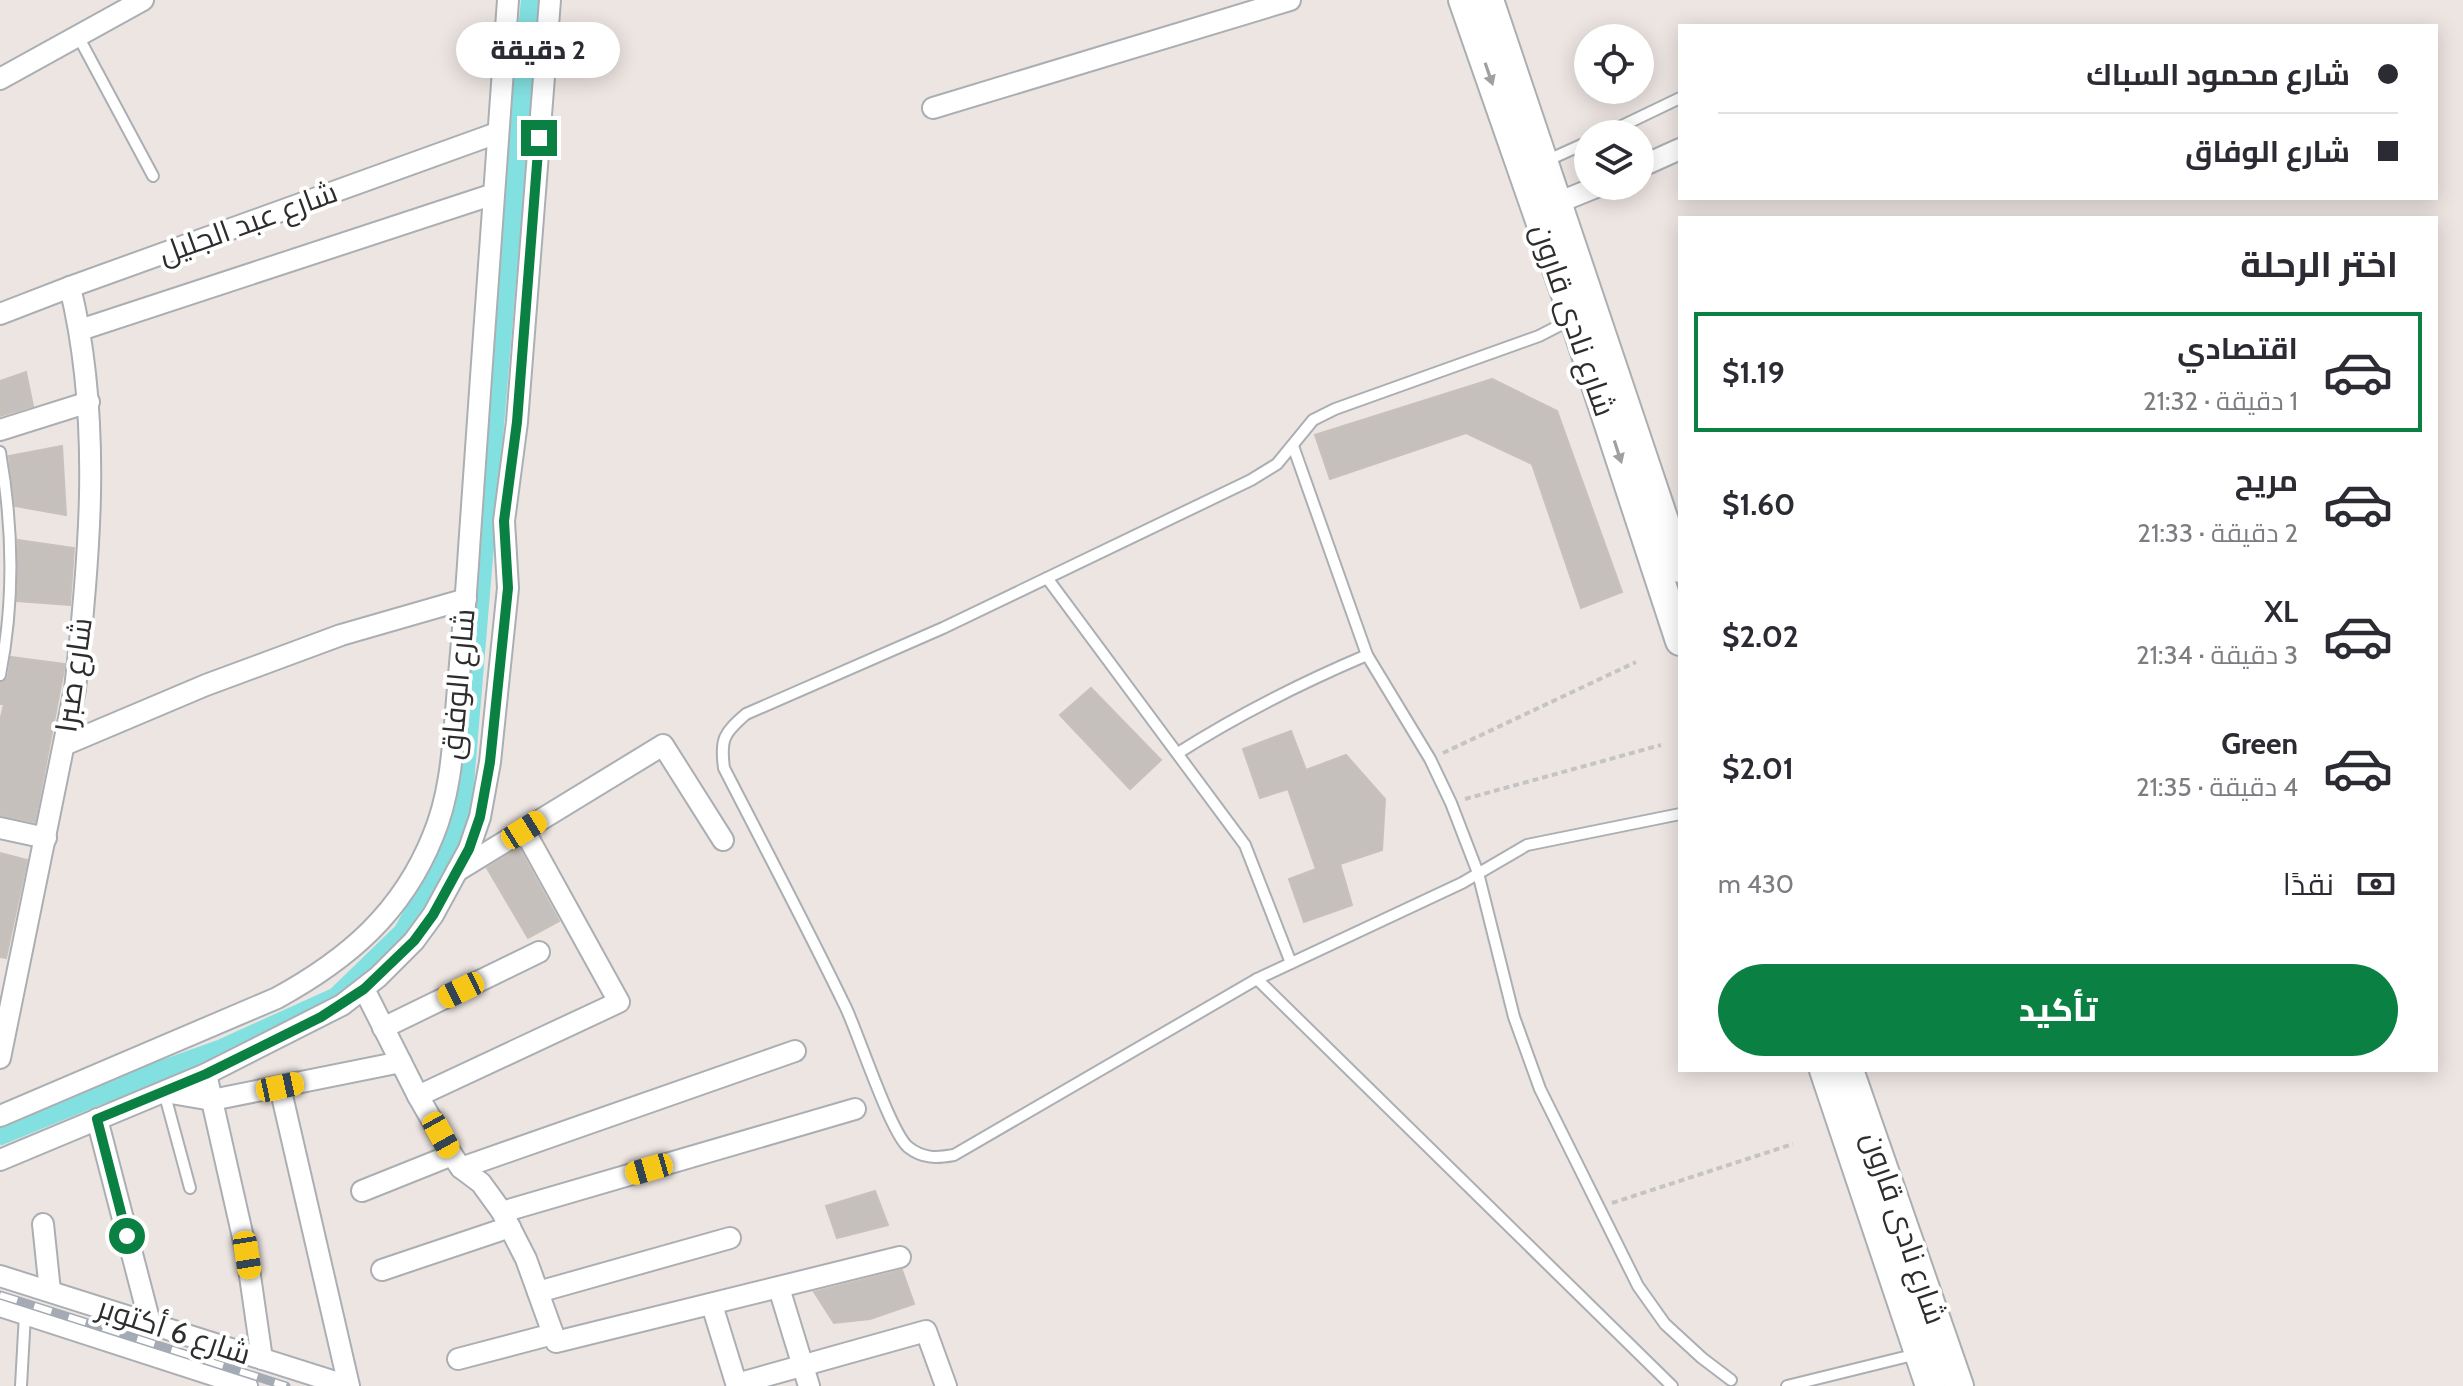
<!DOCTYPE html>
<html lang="ar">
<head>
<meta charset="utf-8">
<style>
	body { margin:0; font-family:Cabin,Cairo,sans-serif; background:#f2f2f3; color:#2b2b33; direction:rtl; height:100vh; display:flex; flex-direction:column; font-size:30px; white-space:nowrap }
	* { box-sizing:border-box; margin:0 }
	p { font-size:26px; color:#7c7c81 }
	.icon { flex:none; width:44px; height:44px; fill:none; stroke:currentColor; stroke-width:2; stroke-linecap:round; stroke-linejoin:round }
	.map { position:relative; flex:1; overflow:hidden; direction:ltr }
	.details { position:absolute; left:1678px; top:216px; width:760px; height:856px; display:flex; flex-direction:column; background:#fff; border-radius:0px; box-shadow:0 4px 20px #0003; direction:rtl }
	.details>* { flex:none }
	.top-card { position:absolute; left:1678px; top:24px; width:760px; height:176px; border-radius:0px; box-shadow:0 4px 20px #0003; direction:rtl; display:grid; align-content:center; height:176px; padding:0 40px; background:#fff }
	.buttons { position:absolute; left:1574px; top:24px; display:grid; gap:16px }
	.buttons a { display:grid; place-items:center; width:80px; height:80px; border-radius:50%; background:#fff; box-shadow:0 4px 20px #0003; font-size:40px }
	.end { position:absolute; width:36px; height:36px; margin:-18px; border:10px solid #0b8043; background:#fff; box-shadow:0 0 0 4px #fff }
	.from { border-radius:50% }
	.bubble { position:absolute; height:56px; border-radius:28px; background:#fff; box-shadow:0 4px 20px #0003; font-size:26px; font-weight:800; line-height:56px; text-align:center; direction:rtl }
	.car { position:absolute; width:24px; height:48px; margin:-24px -12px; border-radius:10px; box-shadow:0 0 6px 2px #0007; background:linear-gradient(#f5c518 24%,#345 0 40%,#f5c518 0 76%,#345 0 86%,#f5c518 0) }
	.top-card b { display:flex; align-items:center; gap:28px; height:76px; font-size:30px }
	.top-card b+b { border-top:2px solid #e1e1e2 }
	.top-card i { width:20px; height:20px; background:#2b2b33 }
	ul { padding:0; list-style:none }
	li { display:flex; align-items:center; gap:24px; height:120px; margin:0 16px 12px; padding:0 24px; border:4px solid transparent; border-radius:0px }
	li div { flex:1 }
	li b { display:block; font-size:30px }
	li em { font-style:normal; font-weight:800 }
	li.selected { border-color:#0b8043 }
	li>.icon { width:72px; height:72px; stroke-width:1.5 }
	h2 { padding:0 40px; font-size:36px; line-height:96px }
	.pay { display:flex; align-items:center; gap:20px; height:88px; padding:0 40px; font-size:30px }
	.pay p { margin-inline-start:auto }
	.cta { display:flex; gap:16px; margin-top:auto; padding:16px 40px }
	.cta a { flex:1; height:92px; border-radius:48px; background:#0b8043; color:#fff; font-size:32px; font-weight:800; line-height:92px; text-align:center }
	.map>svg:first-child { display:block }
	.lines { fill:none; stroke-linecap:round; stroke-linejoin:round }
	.canal { stroke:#83e0e1; stroke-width:22 }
	.building { fill:#c6c0bd; stroke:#c8c0bb; stroke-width:2 }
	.lane-casing { stroke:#abafb4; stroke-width:14 }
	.street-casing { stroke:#abafb4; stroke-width:24 }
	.secondary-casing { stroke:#abafb4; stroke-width:32 }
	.path { stroke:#c4c4c4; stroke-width:4; stroke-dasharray:6 4; stroke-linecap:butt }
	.lane { stroke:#fff; stroke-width:10 }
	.street { stroke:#fff; stroke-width:20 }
	.secondary { stroke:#fff; stroke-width:28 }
	.rail-casing { stroke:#a5abb5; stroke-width:9 }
	.rail { stroke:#fff; stroke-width:6; stroke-dasharray:18; stroke-linecap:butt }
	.oneway { fill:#a0a0a0 }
	.route { stroke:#0b8043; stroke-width:10 }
	.labels { text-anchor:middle; stroke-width:8; stroke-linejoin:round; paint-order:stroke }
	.street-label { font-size:30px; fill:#2d2d2d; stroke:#fff }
</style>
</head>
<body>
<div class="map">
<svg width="2463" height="1386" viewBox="0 0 2463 1386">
	<rect width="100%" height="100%" fill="#ede5e2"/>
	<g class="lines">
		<path class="canal" d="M 0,1134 L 93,1096 L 222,1050 L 337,998 L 404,933 L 459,832 L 513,187 L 532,0"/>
	</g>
	<g class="building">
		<path d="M 26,372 L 33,406 L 0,416 L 0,381 Z"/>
		<path d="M 1492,379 L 1557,411 L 1622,592 L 1581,608 L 1532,464 L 1466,433 L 1330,479 L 1315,435 Z"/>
		<path d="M 62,446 L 66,515 L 15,506 L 9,456 Z"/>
		<path d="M 18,540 L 74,548 L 70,605 L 17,601 Z"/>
		<path d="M 11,657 L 65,664 L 35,822 L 0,815 L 0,721 L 4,704 L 0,704 L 0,683 L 8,677 Z"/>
		<path d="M 1091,688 L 1161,760 L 1130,789 L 1060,715 Z"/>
		<path d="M 1291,731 L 1306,770 L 1346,755 L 1385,799 L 1382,850 L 1340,864 L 1352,905 L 1304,922 L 1289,879 L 1316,869 L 1288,789 L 1260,798 L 1243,749 Z"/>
		<path d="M 519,848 L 559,921 L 528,938 L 487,868 Z"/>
		<path d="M 0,853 L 27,860 L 6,958 L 0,957 Z"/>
		<path d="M 875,1191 L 888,1225 L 837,1238 L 826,1206 Z"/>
		<path d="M 902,1270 L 914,1304 L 870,1319 L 834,1323 L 814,1292 Z"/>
	</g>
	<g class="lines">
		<defs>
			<g id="lane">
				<path d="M 78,36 L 153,176"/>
				<path d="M 1605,134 L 1680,98"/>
				<path d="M 1546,161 L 1588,142"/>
				<path d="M 1572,319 L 1539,336 L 1335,409 L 1313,420 L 1277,464 L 1251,480 L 943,628 L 746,714 C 724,733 720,739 724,768 C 765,848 807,927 846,1008 C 859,1036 890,1131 908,1147 C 923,1159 937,1158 954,1155 L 1257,979 L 1462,883 L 1527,845 L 1680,814"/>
				<path d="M 1293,446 L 1367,655 L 1430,759 L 1451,803 L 1478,873 L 1514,1017 L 1540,1089 L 1638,1286 L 1665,1324 L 1702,1358 L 1731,1380"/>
				<path d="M 0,452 C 13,526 15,600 0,675"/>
				<path d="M 1047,578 L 1245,845 L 1291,963"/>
				<path d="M 1178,753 C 1239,714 1301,683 1367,655"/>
				<path d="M 1257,979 L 1672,1386"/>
				<path d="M 164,1092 L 190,1188"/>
				<path d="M 21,1386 L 25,1314"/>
				<path d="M 1787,1386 L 1917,1354"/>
			</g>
			<g id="street">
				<path d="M 0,79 L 143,0"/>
				<path d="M 933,108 L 1290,0"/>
				<path d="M 1640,167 L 1680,149"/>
				<path d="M 1557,203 L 1599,186"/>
				<path d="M 0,314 L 70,287 L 497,133"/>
				<path d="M 80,330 L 494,194"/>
				<path d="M 0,430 L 89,402"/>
				<path d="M 64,745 L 206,685 L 341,635 L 466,599"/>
				<path d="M 0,828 L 46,838"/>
				<path d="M 457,871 L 663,745 L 723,840"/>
				<path d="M 364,989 L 418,1096 L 452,1155 L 461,1168 L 481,1183 L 502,1212 L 855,1109"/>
				<path d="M 383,1028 L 539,952"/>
				<path d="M 0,1058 L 75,689 C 90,556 102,418 70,287"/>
				<path d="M 206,1074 L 247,1255 L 262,1359"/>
				<path d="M 280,1087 L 349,1386"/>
				<path d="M 165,1092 L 212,1100 L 401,1062"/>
				<path d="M 418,1096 L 619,1002 L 524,830"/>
				<path d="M 0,1116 L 277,998 C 348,959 402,913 433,836 C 451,793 453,746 457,700 C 461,650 466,600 469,549 C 482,366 494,183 508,0"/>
				<path d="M 97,1119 L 150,1323"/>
				<path d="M 0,1160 L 206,1074 L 342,1005 L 378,977 L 414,941 L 433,915 L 469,849 L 480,817 L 490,762 L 508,588 L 504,521 L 517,422 L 550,0"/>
				<path d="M 461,1168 L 795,1051"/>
				<path d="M 362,1191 L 452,1155"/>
				<path d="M 502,1212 L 526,1259 L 556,1342 L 900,1257"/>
				<path d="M 43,1224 L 50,1291"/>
				<path d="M 382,1270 L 510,1227"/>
				<path d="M 0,1276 L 348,1386"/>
				<path d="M 779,1288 L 809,1386"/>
				<path d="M 538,1292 L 730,1238"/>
				<path d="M 712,1305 L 737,1386"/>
				<path d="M 0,1306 L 247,1386"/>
				<path d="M 458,1359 L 553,1334"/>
				<path d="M 737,1384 L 926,1331 L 946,1386"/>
			</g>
			<g id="secondary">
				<path d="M 1463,0 L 1574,318 L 1680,641"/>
				<path d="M 1489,0 L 1680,568"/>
				<path d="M 1824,1070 L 1930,1386"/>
				<path d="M 1849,1070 L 1959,1386"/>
			</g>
		</defs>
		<use href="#lane" class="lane-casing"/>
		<use href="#street" class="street-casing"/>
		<use href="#secondary" class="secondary-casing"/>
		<g class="path">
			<path d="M 1443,753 L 1636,662"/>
			<path d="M 1465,799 L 1661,745"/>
			<path d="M 1612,1203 L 1793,1144"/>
		</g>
		<use href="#lane" class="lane"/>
		<use href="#street" class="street"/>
		<use href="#secondary" class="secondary"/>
		<defs>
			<path id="rail" d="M 0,1295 L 286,1386"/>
		</defs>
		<use href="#rail" class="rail-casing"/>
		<use href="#rail" class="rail"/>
	</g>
	<defs><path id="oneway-solid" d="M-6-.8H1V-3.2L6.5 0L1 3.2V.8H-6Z" transform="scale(2)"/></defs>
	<g class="oneway">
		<use href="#oneway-solid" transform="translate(1489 74) rotate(71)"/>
		<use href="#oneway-solid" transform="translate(1618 452) rotate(72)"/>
	</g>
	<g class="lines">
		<path class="route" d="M 127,1236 L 97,1119 L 206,1074 L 321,1017 L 364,989 L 414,941 L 433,915 L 469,849 L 480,817 L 490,762 L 508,588 L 504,521 L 517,422 L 539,138"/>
	</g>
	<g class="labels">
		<g class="street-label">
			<text transform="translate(248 223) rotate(-20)" y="10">شارع عبد الجليل</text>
			<text transform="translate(1573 320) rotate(71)" y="10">شارع نادى قارون</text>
			<text transform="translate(74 675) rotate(-82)" y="10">شارع صبرا</text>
			<text transform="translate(458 684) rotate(-85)" y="10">شارع الوفاق</text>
			<text transform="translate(1904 1228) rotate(71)" y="10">شارع نادى قارون</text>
			<text transform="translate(174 1331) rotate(18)" y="10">شارع 6 أكتوبر</text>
		</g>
	</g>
</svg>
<div class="buttons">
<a><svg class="icon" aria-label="locate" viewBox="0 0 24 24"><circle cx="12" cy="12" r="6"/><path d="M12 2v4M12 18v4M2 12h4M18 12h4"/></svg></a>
<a><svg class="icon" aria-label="layers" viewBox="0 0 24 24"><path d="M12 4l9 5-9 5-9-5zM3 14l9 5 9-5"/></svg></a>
</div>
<i class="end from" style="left:127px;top:1236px"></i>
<i class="end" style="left:539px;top:138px"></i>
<div class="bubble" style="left:456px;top:22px;width:164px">2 دقيقة</div>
<i class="car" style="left:524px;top:830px;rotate:58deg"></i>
<i class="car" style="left:461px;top:990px;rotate:244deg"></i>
<i class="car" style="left:280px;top:1087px;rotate:78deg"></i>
<i class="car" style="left:441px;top:1135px;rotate:151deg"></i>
<i class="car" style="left:649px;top:1169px;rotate:254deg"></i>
<i class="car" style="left:247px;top:1255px;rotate:171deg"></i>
<div class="top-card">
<b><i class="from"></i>شارع محمود السباك</b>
<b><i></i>شارع الوفاق</b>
</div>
<section class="details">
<h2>اختر الرحلة</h2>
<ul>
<li class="selected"><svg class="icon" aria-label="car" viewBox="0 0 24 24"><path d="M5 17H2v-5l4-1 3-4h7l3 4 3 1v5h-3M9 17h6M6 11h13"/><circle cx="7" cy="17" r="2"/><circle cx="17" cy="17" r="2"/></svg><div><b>اقتصادي</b><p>1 دقيقة · 21:32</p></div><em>$1.19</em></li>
<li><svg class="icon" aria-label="car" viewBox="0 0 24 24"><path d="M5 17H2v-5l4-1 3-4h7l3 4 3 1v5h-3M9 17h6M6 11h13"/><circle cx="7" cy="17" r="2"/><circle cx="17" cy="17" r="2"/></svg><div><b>مريح</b><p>2 دقيقة · 21:33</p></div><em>$1.60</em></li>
<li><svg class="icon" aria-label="car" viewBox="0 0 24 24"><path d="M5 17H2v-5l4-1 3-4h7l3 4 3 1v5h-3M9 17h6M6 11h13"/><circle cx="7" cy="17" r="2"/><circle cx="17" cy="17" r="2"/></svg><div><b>XL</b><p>3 دقيقة · 21:34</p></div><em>$2.02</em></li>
<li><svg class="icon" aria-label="car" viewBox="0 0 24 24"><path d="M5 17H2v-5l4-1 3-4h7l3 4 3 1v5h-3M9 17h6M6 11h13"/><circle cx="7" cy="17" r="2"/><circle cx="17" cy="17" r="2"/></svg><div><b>Green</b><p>4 دقيقة · 21:35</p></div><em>$2.01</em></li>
</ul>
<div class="pay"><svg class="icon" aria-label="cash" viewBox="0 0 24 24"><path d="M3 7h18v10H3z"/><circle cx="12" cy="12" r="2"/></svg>نقدًا<p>430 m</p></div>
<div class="cta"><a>تأكيد</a></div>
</section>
</div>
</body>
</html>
